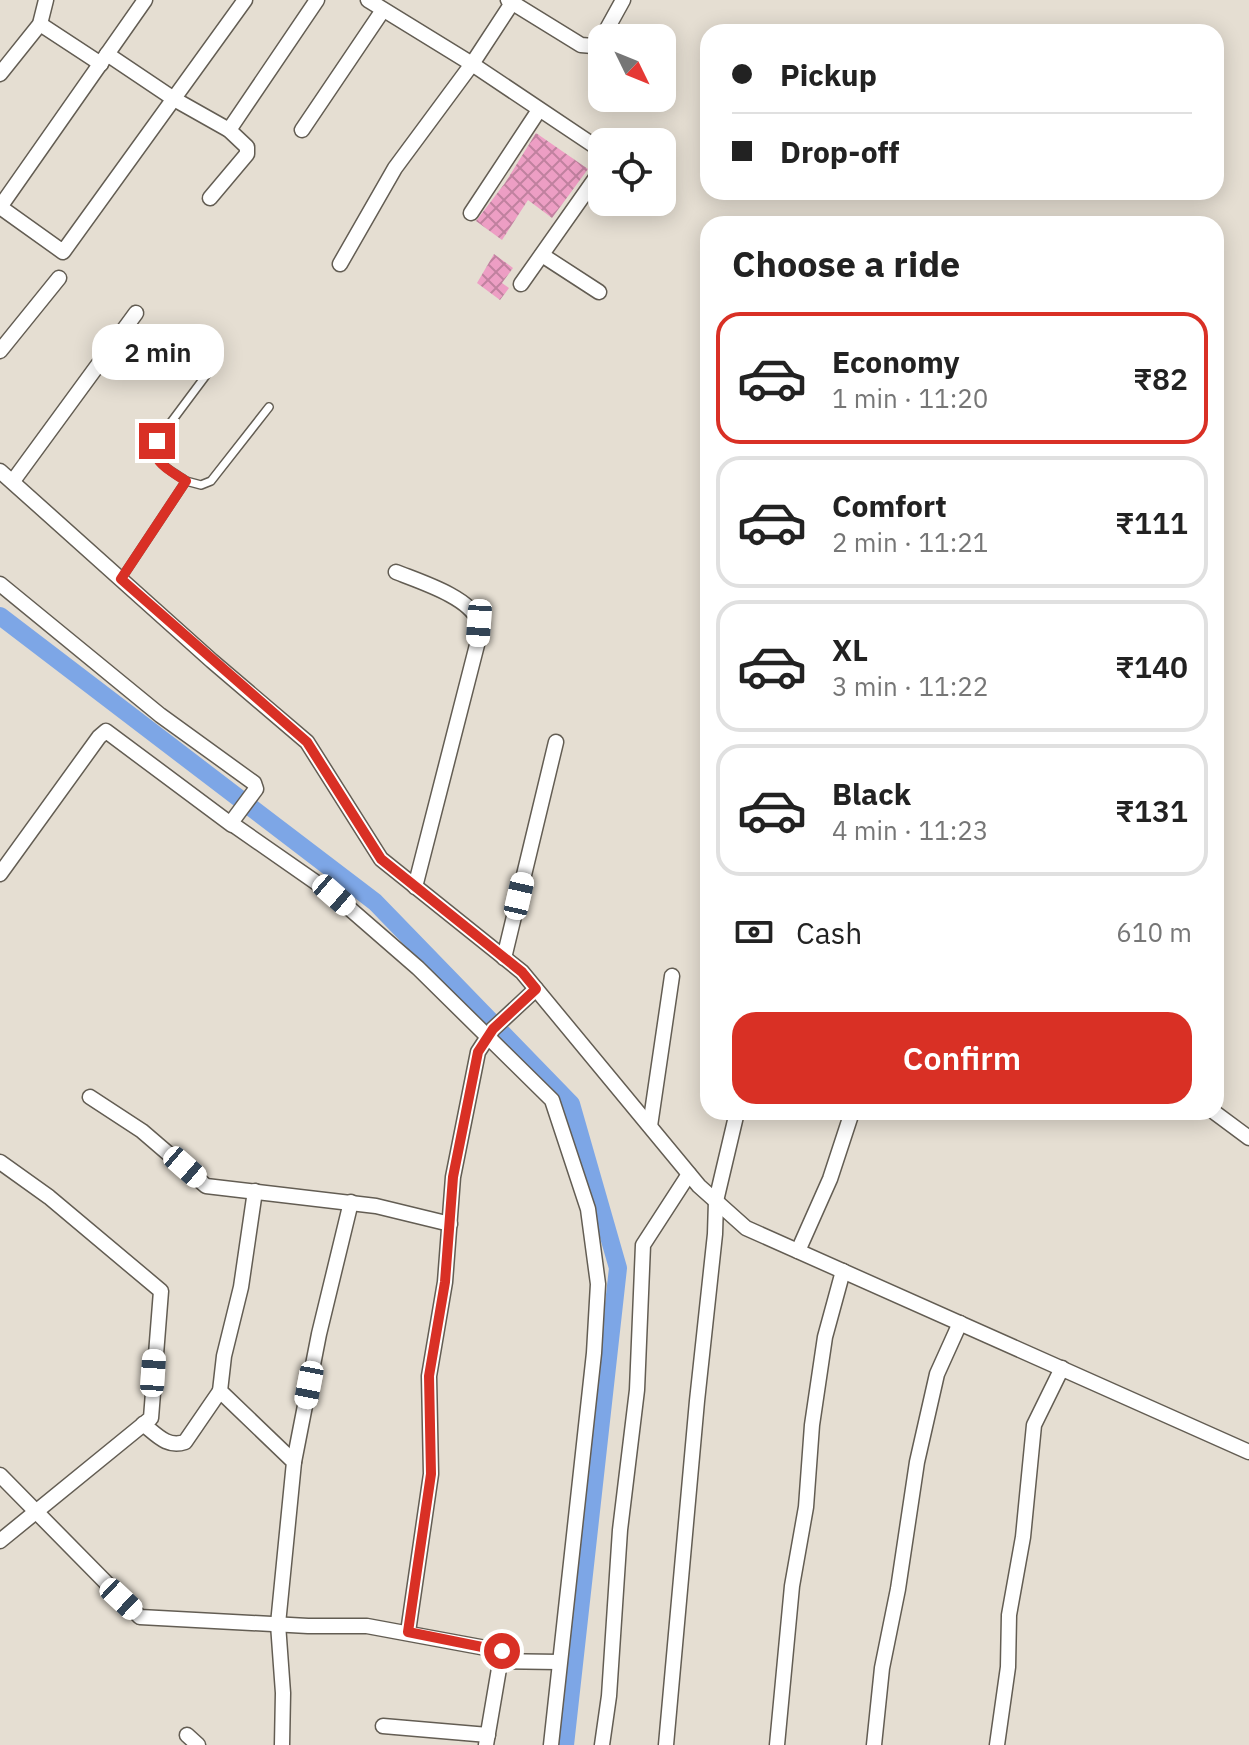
<!DOCTYPE html>
<html lang="en">
<head>
<meta charset="utf-8">
<style>
	body { margin:0; font-family:"IBM Plex Sans",sans-serif; background:#f2f2f2; color:#222; height:100vh; display:flex; flex-direction:column; font-size:30px; white-space:nowrap }
	* { box-sizing:border-box; margin:0 }
	p { font-size:26px; color:#767676 }
	.icon { flex:none; width:44px; height:44px; fill:none; stroke:currentColor; stroke-width:2; stroke-linecap:round; stroke-linejoin:round }
	.map { position:relative; flex:1; overflow:hidden }
	.side { position:absolute; left:700px; top:216px; width:524px; height:904px; display:flex; flex-direction:column; background:#fff; border-radius:24px; box-shadow:0 4px 20px #0003 }
	.side>* { flex:none }
	.top-card { position:absolute; left:700px; top:24px; width:524px; height:176px; border-radius:24px; box-shadow:0 4px 20px #0003; display:grid; align-content:center; height:176px; padding:0 32px; background:#fff }
	.needle { width:52px; rotate:133deg }
	.controls { position:absolute; left:588px; top:24px; display:grid; gap:16px }
	.controls a { display:grid; place-items:center; width:88px; height:88px; border-radius:16px; background:#fff; box-shadow:0 4px 20px #0003; font-size:40px }
	.end { position:absolute; width:36px; height:36px; margin:-18px; border:10px solid #d93025; background:#fff; box-shadow:0 0 0 4px #fff }
	.from { border-radius:50% }
	.bubble { position:absolute; height:56px; border-radius:24px; background:#fff; box-shadow:0 4px 20px #0003; font-size:26px; font-weight:600; line-height:56px; text-align:center }
	.car { position:absolute; width:24px; height:48px; margin:-24px -12px; border-radius:10px; box-shadow:0 0 6px 2px #0007; background:linear-gradient(#fff 24%,#345 0 40%,#fff 0 76%,#345 0 86%,#fff 0) }
	.top-card b { display:flex; align-items:center; gap:28px; height:76px; font-size:30px }
	.top-card b+b { border-top:2px solid #e0e0e0 }
	.top-card i { width:20px; height:20px; background:#222 }
	ul { padding:0; list-style:none }
	li { display:flex; align-items:center; gap:24px; height:132px; margin:0 16px 12px; padding:0 16px; border:4px solid #e0e0e0; border-radius:24px }
	li div { flex:1 }
	li b { display:block; font-size:30px }
	li em { font-style:normal; font-weight:600 }
	li.active { border-color:#d93025 }
	li>.icon { width:72px; height:72px; stroke-width:1.5 }
	h2 { padding:0 32px; font-size:36px; line-height:96px }
	.pay { display:flex; align-items:center; gap:20px; height:88px; padding:0 32px; font-size:30px }
	.pay p { margin-inline-start:auto }
	.primary-button { display:flex; gap:16px; margin-top:auto; padding:16px 32px }
	.primary-button a { flex:1; height:92px; border-radius:24px; background:#d93025; color:#fff; font-size:32px; font-weight:600; line-height:92px; text-align:center }
	.map>svg:first-child { display:block }
	.lines { fill:none; stroke-linecap:round; stroke-linejoin:round }
	.canal { stroke:#7da6e6; stroke-width:18 }
	.building { fill:url(#building-cross-hatch) }
	.lane-casing { stroke:#635d53; stroke-width:10 }
	.street-casing { stroke:#635d53; stroke-width:17 }
	.lane { stroke:#fff; stroke-width:7 }
	.street { stroke:#fff; stroke-width:14 }
	.route { stroke:#d93025; stroke-width:10 }
</style>
</head>
<body>
<div class="map">
<svg width="1249" height="1745" viewBox="0 0 1249 1745">
	<defs>
		<pattern id="building-cross-hatch" width="8" height="8" patternUnits="userSpaceOnUse" patternTransform="scale(2)"><rect width="8" height="8" fill="#ed9ec4"/><path d="M0 0l8 8M0 8l8-8" fill="none" stroke="#c0819f"/></pattern>
	</defs>
	<rect width="100%" height="100%" fill="#e5ded2"/>
	<g class="lines">
		<path class="canal" d="M 0,616 L 375,902 L 571,1104 L 618,1268 L 565,1745"/>
	</g>
	<g class="building">
		<path d="M 536,133 L 588,169 L 552,218 L 528,200 L 502,240 L 476,221 L 505,183 Z"/>
		<path d="M 494,254 L 513,268 L 502,283 L 509,288 L 500,300 L 477,283 Z"/>
	</g>
	<g class="lines">
		<defs>
			<g id="lane">
				<path d="M 186,481 C 171,470 149,462 157,441 L 207,374"/>
				<path d="M 121,579 L 186,481 L 201,485 L 211,481 L 269,407"/>
			</g>
			<g id="street">
				<path d="M 368,0 L 472,64 L 602,151"/>
				<path d="M 508,0 L 581,45 L 593,46 L 602,38"/>
				<path d="M 40,24 L 101,64"/>
				<path d="M 602,38 L 623,0"/>
				<path d="M 107,54 L 174,99 L 229,130 L 247,147 L 247,154 L 210,198"/>
				<path d="M 0,74 L 40,24 L 46,0"/>
				<path d="M 229,130 L 317,0"/>
				<path d="M 302,130 L 383,10"/>
				<path d="M 0,207 L 63,252 L 245,0"/>
				<path d="M 0,207 L 145,0"/>
				<path d="M 471,213 L 539,110"/>
				<path d="M 542,255 L 599,292"/>
				<path d="M 340,264 L 395,168 L 472,64 L 512,3"/>
				<path d="M 521,284 L 602,169"/>
				<path d="M 0,351 L 59,278"/>
				<path d="M 0,471 L 212,661 L 307,742 L 381,859 L 522,972 L 699,1186 L 746,1228 L 1249,1452"/>
				<path d="M 13,481 L 136,313"/>
				<path d="M 396,572 C 418,581 470,597 478,621 C 480,627 478,635 478,641 L 415,887"/>
				<path d="M 0,584 L 160,715 L 254,783 L 256,789 L 233,820 L 235,826 L 334,895 L 418,968 L 552,1100 L 588,1209 L 598,1284 L 594,1353 L 551,1745"/>
				<path d="M 0,874 L 99,737 L 106,731 L 232,825 L 233,823"/>
				<path d="M 504,958 L 556,742"/>
				<path d="M 90,1097 L 142,1131 L 206,1186 L 376,1206 L 450,1224"/>
				<path d="M 1214,1112 L 1249,1138"/>
				<path d="M 650,1126 L 672,976"/>
				<path d="M 0,1162 L 49,1197 L 161,1291 L 151,1418 L 0,1541"/>
				<path d="M 255,1191 L 241,1287 L 224,1356 L 220,1391 L 294,1462 L 278,1624 L 283,1693 L 282,1745"/>
				<path d="M 798,1251 L 830,1179 L 852,1112"/>
				<path d="M 143,1424 C 157,1435 167,1448 185,1442 L 220,1391"/>
				<path d="M 294,1462 L 319,1334 L 351,1202"/>
				<path d="M 0,1475 L 140,1617 L 308,1626 L 367,1626 L 502,1651 L 486,1745"/>
				<path d="M 408,1632 L 431,1474 L 429,1376 L 445,1282 L 453,1177 L 478,1052 L 493,1029 L 536,989"/>
				<path d="M 500,1661 L 559,1662"/>
				<path d="M 383,1726 L 488,1735"/>
				<path d="M 187,1735 L 198,1745"/>
				<path d="M 602,1745 L 609,1696 L 620,1530 L 637,1390 L 643,1245 L 689,1174"/>
				<path d="M 666,1745 L 697,1401 L 715,1234 L 716,1201 L 737,1112"/>
				<path d="M 777,1745 L 792,1586 L 806,1507 L 812,1425 L 825,1337 L 843,1271"/>
				<path d="M 874,1745 L 882,1668 L 898,1589 L 917,1462 L 937,1374 L 960,1323"/>
				<path d="M 997,1745 L 1008,1667 L 1009,1615 L 1023,1537 L 1034,1425 L 1062,1368"/>
			</g>
		</defs>
		<use href="#lane" class="lane-casing"/>
		<use href="#street" class="street-casing"/>
		<use href="#lane" class="lane"/>
		<use href="#street" class="street"/>
	</g>
	<g class="lines">
		<path class="route" d="M 157,441 C 150,463 170,470 186,481 L 121,579 L 307,742 L 381,859 L 522,972 L 536,989 L 493,1029 L 478,1052 L 453,1177 L 445,1282 L 429,1376 L 431,1474 L 408,1632 L 502,1651"/>
	</g>
</svg>
<div class="controls">
<a><svg class="needle" viewBox="-14 -14 28 28"><path d="M0-13l5 13h-10z" fill="#e53935"/><path d="M0 13l5-13h-10z" fill="#767676"/></svg></a>
<a><svg class="icon" aria-label="locate" viewBox="0 0 24 24"><circle cx="12" cy="12" r="6"/><path d="M12 2v4M12 18v4M2 12h4M18 12h4"/></svg></a>
</div>
<i class="end from" style="left:502px;top:1651px"></i>
<i class="end" style="left:157px;top:441px"></i>
<div class="bubble" style="left:92px;top:324px;width:132px">2 min</div>
<i class="car" style="left:479px;top:623px;rotate:184deg"></i>
<i class="car" style="left:334px;top:895px;rotate:131deg"></i>
<i class="car" style="left:519px;top:896px;rotate:13deg"></i>
<i class="car" style="left:185px;top:1167px;rotate:131deg"></i>
<i class="car" style="left:153px;top:1373px;rotate:4deg"></i>
<i class="car" style="left:309px;top:1385px;rotate:191deg"></i>
<i class="car" style="left:121px;top:1599px;rotate:133deg"></i>
<div class="top-card">
<b><i class="from"></i>Pickup</b>
<b><i></i>Drop-off</b>
</div>
<section class="side">
<h2>Choose a ride</h2>
<ul>
<li class="active"><svg class="icon" aria-label="car" viewBox="0 0 24 24"><path d="M5 17H2v-5l4-1 3-4h7l3 4 3 1v5h-3M9 17h6M6 11h13"/><circle cx="7" cy="17" r="2"/><circle cx="17" cy="17" r="2"/></svg><div><b>Economy</b><p>1 min · 11:20</p></div><em>₹82</em></li>
<li><svg class="icon" aria-label="car" viewBox="0 0 24 24"><path d="M5 17H2v-5l4-1 3-4h7l3 4 3 1v5h-3M9 17h6M6 11h13"/><circle cx="7" cy="17" r="2"/><circle cx="17" cy="17" r="2"/></svg><div><b>Comfort</b><p>2 min · 11:21</p></div><em>₹111</em></li>
<li><svg class="icon" aria-label="car" viewBox="0 0 24 24"><path d="M5 17H2v-5l4-1 3-4h7l3 4 3 1v5h-3M9 17h6M6 11h13"/><circle cx="7" cy="17" r="2"/><circle cx="17" cy="17" r="2"/></svg><div><b>XL</b><p>3 min · 11:22</p></div><em>₹140</em></li>
<li><svg class="icon" aria-label="car" viewBox="0 0 24 24"><path d="M5 17H2v-5l4-1 3-4h7l3 4 3 1v5h-3M9 17h6M6 11h13"/><circle cx="7" cy="17" r="2"/><circle cx="17" cy="17" r="2"/></svg><div><b>Black</b><p>4 min · 11:23</p></div><em>₹131</em></li>
</ul>
<div class="pay"><svg class="icon" aria-label="cash" viewBox="0 0 24 24"><path d="M3 7h18v10H3z"/><circle cx="12" cy="12" r="2"/></svg>Cash<p>610 m</p></div>
<div class="primary-button"><a>Confirm</a></div>
</section>
</div>
</body>
</html>
